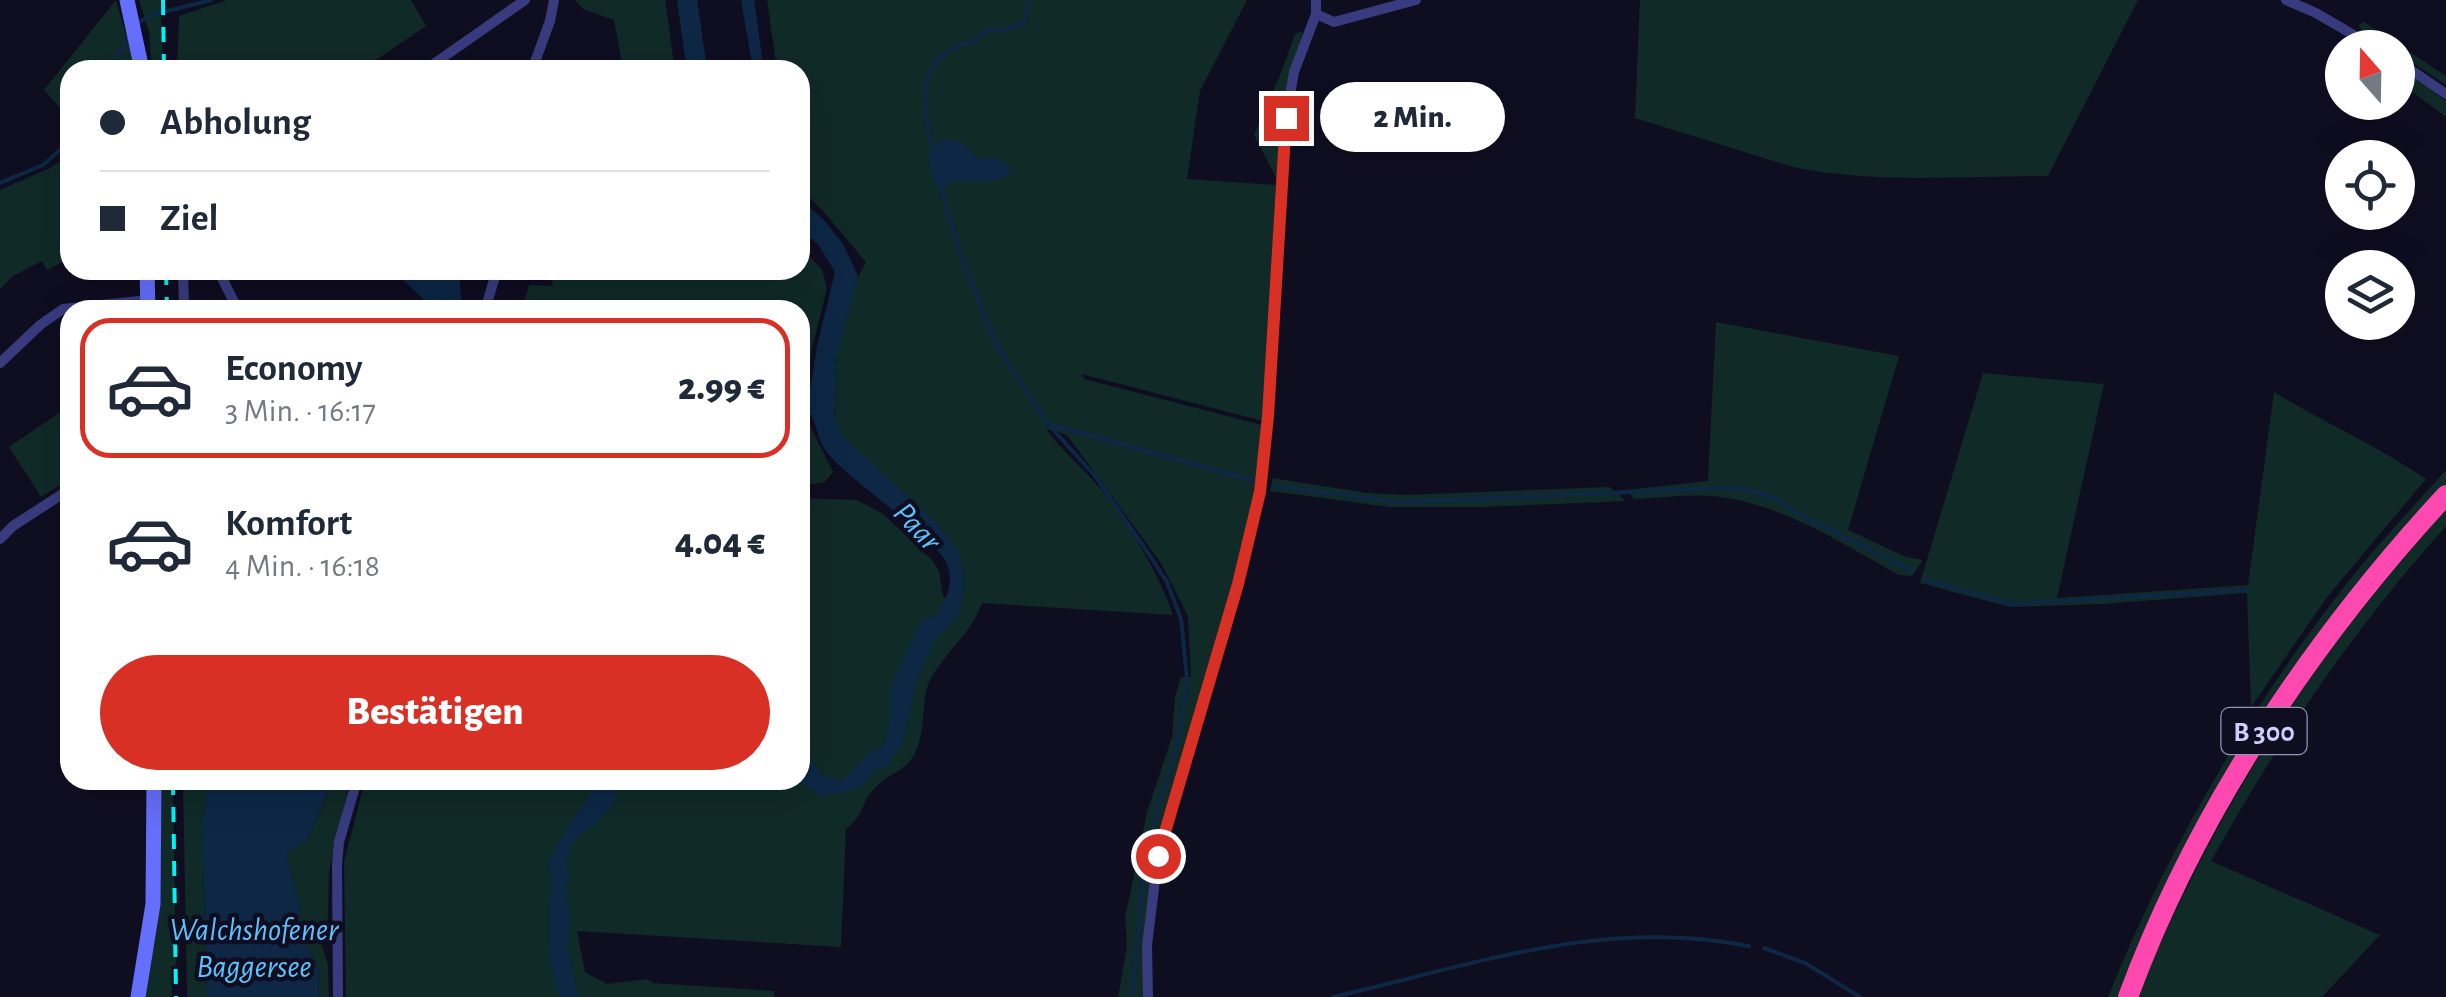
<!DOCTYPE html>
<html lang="de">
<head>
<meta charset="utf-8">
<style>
	body { margin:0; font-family:"Alegreya Sans",sans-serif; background:#f2f2f3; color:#1f2937; height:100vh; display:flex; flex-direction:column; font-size:38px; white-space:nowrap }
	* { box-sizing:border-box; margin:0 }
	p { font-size:32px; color:#747a83 }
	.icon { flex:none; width:55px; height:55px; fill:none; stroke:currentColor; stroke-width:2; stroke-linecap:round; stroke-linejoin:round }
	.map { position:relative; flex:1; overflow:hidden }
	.panel { position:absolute; left:60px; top:300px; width:750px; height:490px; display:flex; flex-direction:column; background:#fff; border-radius:30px; box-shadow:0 10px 40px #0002 }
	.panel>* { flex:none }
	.top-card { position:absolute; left:60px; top:60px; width:750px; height:220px; border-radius:30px; box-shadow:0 10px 40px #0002; display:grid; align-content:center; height:220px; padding:0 40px; background:#fff }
	.needle { width:65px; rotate:340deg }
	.tools { position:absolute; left:2325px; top:30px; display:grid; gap:20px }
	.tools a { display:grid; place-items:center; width:90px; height:90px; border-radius:50%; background:#fff; box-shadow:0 10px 40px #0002; font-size:50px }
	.end { position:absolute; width:45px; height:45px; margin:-22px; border:12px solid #d93025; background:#fff; box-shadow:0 0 0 5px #fff }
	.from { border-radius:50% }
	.bubble { position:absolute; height:70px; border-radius:35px; background:#fff; box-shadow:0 10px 40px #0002; font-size:32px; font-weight:800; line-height:70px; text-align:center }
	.top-card b { display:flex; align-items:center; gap:35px; height:95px; font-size:38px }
	.top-card b+b { border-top:2px solid #e0e1e3 }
	.top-card i { width:25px; height:25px; background:#1f2937 }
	ul { padding:18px 0 0; list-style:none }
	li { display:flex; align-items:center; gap:30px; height:140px; margin:0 20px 15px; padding:0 20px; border:5px solid transparent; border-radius:30px }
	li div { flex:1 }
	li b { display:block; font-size:38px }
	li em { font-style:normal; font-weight:800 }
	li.current { border-color:#d93025 }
	li>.icon { width:90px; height:90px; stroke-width:1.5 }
	.button { display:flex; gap:20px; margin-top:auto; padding:20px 40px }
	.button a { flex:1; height:115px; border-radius:60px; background:#d93025; color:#fff; font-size:40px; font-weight:800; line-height:115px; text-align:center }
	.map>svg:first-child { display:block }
	.green { fill:#102a27 }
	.water { fill:#0d2745 }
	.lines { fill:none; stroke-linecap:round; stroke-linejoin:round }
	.stream { stroke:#0d2745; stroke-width:4 }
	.river { stroke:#0d2745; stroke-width:20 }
	.street { stroke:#383c7f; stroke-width:10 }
	.secondary { stroke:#656ffd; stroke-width:15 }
	.highway { stroke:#fd49af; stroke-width:20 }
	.rail { stroke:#03f2f5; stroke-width:4; stroke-dasharray:15 12; stroke-linecap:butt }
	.route { stroke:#d93025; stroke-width:12 }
	.labels { text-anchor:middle; stroke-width:9; stroke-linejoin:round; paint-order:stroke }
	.shield { fill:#0f0d20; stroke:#9593bb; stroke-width:2.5 }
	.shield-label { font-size:28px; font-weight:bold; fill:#cecdfe }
	.water-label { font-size:32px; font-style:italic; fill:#5cc1fd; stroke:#0f0d20 }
</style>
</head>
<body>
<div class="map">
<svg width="2446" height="997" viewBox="0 0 2446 997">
	<rect width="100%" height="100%" fill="#0f0d20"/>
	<g class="green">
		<path d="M 116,0 L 132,56 L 132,70 L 70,70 L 70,119 L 44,90 Z"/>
		<path d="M 139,0 L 160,0 L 164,70 L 152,70 L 149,32 Z"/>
		<path d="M 227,0 L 411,0 L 426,26 L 361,70 L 177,70 L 179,16 Z"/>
		<path d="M 575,0 L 665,0 L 675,70 L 623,70 L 614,20 L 583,9 Z"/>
		<path d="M 767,0 L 1247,0 L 1200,91 L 1187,179 L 1276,185 L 1263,421 L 1082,374 L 1084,379 L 1262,425 L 1259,490 L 1160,832 L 1144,997 L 1118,997 L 1127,946 L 1125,918 L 1147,812 L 1172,737 L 1175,697 L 1181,677 L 1191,677 L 1188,616 L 1161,563 L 1067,435 L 1046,429 C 1060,449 1082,467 1099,487 C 1127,521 1159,573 1173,615 L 982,603 C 972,633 945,652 930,680 C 922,696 925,717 921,734 C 913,775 893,767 872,791 C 860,806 865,814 846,829 L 841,947 L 577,931 L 585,972 L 607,984 L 647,979 L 653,983 L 774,991 L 774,997 L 346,997 L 344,862 L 365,780 L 800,780 L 800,498 L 857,500 L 883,514 L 932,560 L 939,571 L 943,597 L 959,601 L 965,581 C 938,547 913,511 884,478 C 871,463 850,451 841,434 C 820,396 845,298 866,262 L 823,211 L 800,189 L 800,70 L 777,70 Z"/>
		<path d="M 1640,0 L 2138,0 L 2048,176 C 1964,176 1875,184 1793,167 L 1635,118 Z"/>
		<path d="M 2364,22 L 2446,76 L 2446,85 L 2398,53 L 2398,48 C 2384,48 2366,36 2358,25 Z"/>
		<path d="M 1303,31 L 1282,114 L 1277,179 L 1254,135 L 1281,73 L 1295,34 Z"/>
		<path d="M 2398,66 L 2446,101 L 2446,117 L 2398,81 Z"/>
		<path d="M 70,155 L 70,258 L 47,270 L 42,261 L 13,276 L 0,289 L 0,190 L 48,169 Z"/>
		<path d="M 800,247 L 822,269 L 827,289 L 812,348 L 802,410 L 833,472 L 825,482 L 800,486 L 800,310 L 522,310 L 529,285 L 551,286 L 556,270 L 661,270 L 668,278 L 694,276 L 703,270 L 800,270 Z"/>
		<path d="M 1716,322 L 1899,356 L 1848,530 L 1906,557 L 1923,560 L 1912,576 L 1899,575 C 1843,544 1784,505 1720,497 C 1692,493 1662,498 1634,499 L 1626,490 L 1708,481 Z"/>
		<path d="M 1983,373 L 2104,384 L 2057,598 L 2248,585 L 2274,392 C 2323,422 2378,446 2426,479 L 2328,596 L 2251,707 L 2247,593 L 2102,604 L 2010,607 L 1920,583 Z"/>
		<path d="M 70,411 L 70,479 L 41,497 L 9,447 L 59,413 Z"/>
		<path d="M 2446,470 L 2446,487 L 2339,610 L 2120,997 L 2108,997 C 2170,842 2263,684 2369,556 C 2394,527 2420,499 2446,470 Z"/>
		<path d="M 1273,478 L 1367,493 L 1405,495 L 1610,487 L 1626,501 L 1483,507 L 1389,507 L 1270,491 Z"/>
		<path d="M 2446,508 L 2446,526 C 2354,628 2278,741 2211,861 L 2380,935 L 2322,997 L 2137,997 C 2187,880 2247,766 2321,663 C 2360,609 2403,559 2446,508 Z"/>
		<path d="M 160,780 L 173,780 L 176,965 L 171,967 L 172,997 L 145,997 L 160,904 Z"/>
		<path d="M 183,780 L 205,780 L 206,798 L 202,825 L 207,997 L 187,997 Z"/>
		<path d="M 329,780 L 350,780 L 329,872 L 328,916 L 322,945 L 328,965 L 329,997 L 319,997 L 318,967 L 300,934 L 300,909 L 286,853 L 306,842 L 329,791 Z"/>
	</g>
	<g class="water">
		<path d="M 741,0 L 754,0 L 764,70 L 753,70 Z"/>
		<path d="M 699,15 L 703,70 L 690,70 L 684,18 Z"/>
		<path d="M 943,139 L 960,141 L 976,158 L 998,159 L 1012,169 C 1001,188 970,179 950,181 L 940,195 L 930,170 L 929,152 Z"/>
		<path d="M 800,199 L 824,220 L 843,244 L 858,276 L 835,361 L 834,415 L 842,436 L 938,524 L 959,553 L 965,581 L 959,615 L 932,644 L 916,683 L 902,745 L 884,769 L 875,769 L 864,784 L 847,792 L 821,796 L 798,780 L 800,749 L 822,775 L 841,781 L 871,752 L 884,746 L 891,717 L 891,687 L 922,619 L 935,617 C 945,602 954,585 948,567 C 940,538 849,482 826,451 C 816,438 818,422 807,409 L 817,346 L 835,272 L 818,244 L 800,230 Z"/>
		<path d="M 402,270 L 459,270 L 462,310 L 428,310 L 423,299 L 401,278 Z"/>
		<path d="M 205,780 L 329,780 L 329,790 L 306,842 L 286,853 L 300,909 L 300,934 L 318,968 L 319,997 L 207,997 L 202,825 L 206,798 Z"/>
		<path d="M 600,780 L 621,780 L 614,803 L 595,825 L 575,838 L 569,852 L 566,866 L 570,878 L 565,890 L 570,912 L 568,949 L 578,997 L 560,997 C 549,972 548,938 549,911 C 550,894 554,880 548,864 L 562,836 Z"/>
	</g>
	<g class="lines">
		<g class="stream">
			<path d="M 138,23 L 151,15 L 211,0"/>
			<path d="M 110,70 L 129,35"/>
			<path d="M 933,152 C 926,118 913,69 952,49 C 966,42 976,41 987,30 L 1004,30 L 1024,23 L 1029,0"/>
			<path d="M 0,183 L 43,165 L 70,141"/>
			<path d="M 942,191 L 960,253 L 995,343 L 1048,424 L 1095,476 L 1146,550 L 1167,582 L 1181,619 L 1187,678 L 1178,742 L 1158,804 L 1142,887 L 1132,997"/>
			<path d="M 1052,425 L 1255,481"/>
			<path d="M 1276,486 L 1397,502 L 1725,488 L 1753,491 L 1778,500 L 1794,512 L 1910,570"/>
			<path d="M 1925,580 L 2012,604 L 2248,590"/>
			<path d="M 1764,948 L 1805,963 L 1860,997"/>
			<path d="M 1333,997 C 1473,965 1604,917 1749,946"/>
		</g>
		<path class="river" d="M 687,0 L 697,70"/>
		<g class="street">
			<path d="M 2286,0 L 2316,13 L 2376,48"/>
			<path d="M 1316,14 L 1334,22 L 1416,0"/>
			<path d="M 2398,61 L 2446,94"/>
			<path d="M 425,70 L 525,0"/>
			<path d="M 532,70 L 550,21 L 554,0"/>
			<path d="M 183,270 L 184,310"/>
			<path d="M 218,270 L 238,310"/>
			<path d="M 485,310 L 497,270"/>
			<path d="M 0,363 L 40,325 L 63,309 L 148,300"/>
			<path d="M 0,539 L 13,526 L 70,489"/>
			<path d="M 338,997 L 337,865 L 339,842 L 357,780"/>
			<path d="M 1148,997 L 1147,945 L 1158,856 L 1238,585 L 1260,492 L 1268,417 L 1286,118 L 1294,72 L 1316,14 L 1316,0"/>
		</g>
		<g class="secondary">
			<path d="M 127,0 L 142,70"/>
			<path d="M 147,270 L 148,310"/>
			<path d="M 138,997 L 153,904 L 154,780"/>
		</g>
		<path class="highway" d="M 2128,997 C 2197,811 2312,640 2446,495"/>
		<g class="rail">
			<path d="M 163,0 L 164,70"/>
			<path d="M 166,270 L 167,310"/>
			<path d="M 173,780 L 176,997"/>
		</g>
	</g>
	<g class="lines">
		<path class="route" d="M 1158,856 L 1238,584 L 1260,492 L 1268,416 L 1286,118"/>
	</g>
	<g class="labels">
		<rect class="shield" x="2221.5" y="708" width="85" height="46" rx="8"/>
		<g class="shield-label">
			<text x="2264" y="741">B 300</text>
		</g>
		<g class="water-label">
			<text transform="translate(918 526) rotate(47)" y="11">Paar</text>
			<text x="254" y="940">Walchshofener<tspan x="254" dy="37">Baggersee</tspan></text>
		</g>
	</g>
</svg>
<div class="tools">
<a><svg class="needle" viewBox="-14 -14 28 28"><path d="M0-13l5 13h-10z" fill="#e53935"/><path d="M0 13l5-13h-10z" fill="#747a83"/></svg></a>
<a><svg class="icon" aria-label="locate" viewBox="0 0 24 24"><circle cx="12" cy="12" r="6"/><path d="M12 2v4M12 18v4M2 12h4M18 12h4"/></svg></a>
<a><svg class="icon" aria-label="layers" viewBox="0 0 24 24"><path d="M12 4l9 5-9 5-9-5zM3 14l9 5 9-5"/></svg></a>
</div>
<i class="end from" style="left:1158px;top:856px"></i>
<i class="end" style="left:1286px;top:118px"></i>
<div class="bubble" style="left:1320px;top:82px;width:185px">2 Min.</div>
<div class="top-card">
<b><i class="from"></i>Abholung</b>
<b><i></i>Ziel</b>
</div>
<section class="panel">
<ul>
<li class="current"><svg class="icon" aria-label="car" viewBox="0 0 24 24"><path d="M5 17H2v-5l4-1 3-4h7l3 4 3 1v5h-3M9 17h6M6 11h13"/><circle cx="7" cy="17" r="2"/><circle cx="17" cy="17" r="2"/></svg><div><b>Economy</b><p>3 Min. · 16:17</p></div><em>2.99 €</em></li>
<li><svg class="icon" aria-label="car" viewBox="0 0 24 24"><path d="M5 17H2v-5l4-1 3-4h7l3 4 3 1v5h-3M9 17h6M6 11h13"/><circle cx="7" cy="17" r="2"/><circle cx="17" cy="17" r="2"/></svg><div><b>Komfort</b><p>4 Min. · 16:18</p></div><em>4.04 €</em></li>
</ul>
<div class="button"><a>Bestätigen</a></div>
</section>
</div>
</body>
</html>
